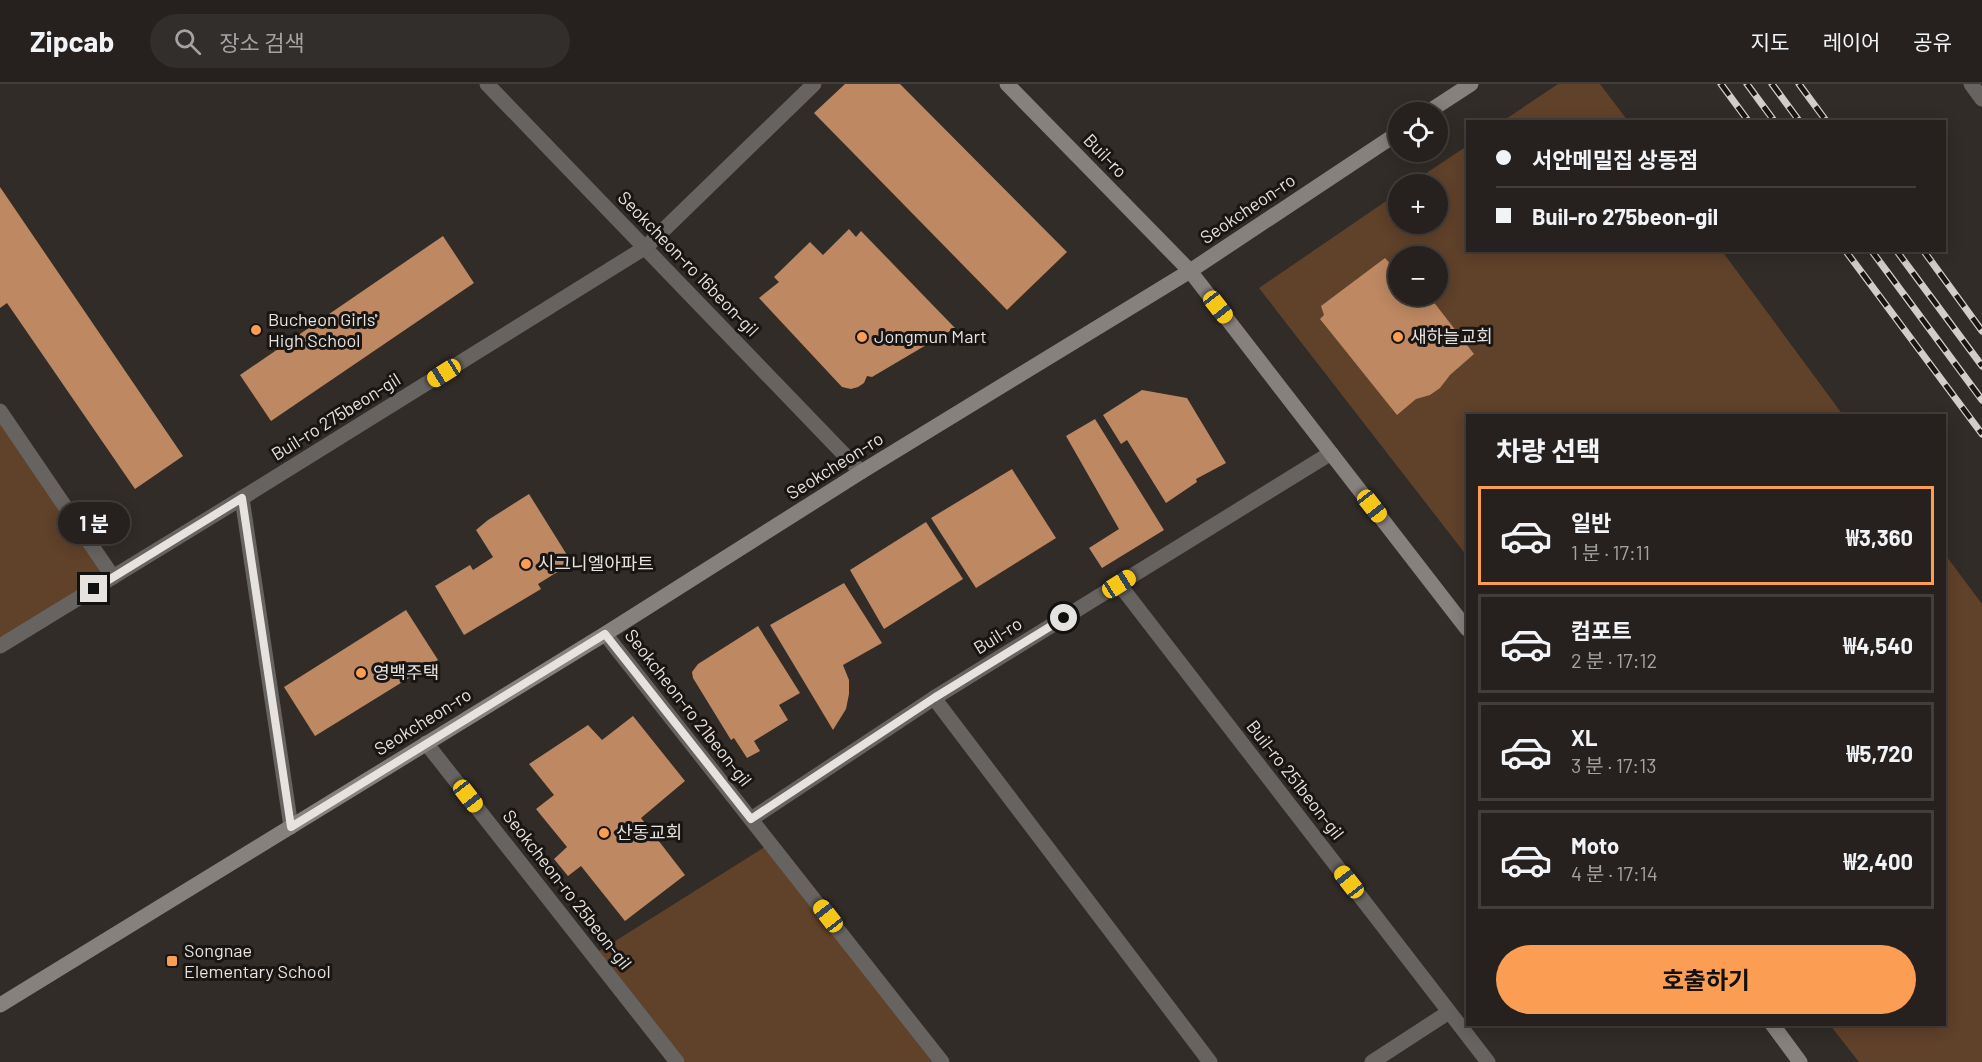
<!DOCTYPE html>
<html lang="ko">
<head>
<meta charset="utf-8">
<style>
	body { margin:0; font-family:Barlow,"Noto Sans KR",sans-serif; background:#322e2b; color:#f1f3f6; height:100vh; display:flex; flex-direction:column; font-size:22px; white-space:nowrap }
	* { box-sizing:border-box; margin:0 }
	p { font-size:20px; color:#a4a3a4 }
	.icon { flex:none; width:33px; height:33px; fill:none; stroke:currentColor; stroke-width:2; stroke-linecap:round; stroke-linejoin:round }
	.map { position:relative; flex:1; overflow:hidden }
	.side { position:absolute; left:1466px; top:330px; width:480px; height:612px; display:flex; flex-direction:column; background:#26211e; border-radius:0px; box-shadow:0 3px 15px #0003,0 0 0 2px #423e3c }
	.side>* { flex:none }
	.banner { position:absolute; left:1466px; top:36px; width:480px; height:132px; border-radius:0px; box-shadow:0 3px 15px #0003,0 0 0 2px #423e3c; display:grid; align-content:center; height:132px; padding:0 30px; background:#26211e }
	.buttons { position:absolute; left:1388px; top:18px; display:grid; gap:12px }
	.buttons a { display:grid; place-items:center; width:60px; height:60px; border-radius:50%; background:#26211e; box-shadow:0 3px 15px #0003,0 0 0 2px #423e3c; font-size:30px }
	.end { position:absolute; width:27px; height:27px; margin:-14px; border:8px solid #e6e2df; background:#111; box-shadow:0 0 0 3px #111 }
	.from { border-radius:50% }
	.bubble { position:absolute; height:42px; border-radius:21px; background:#26211e; box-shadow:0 3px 15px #0003,0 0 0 2px #423e3c; font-size:20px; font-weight:700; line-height:42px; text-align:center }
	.car { position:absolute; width:18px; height:36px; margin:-18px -9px; border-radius:8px; box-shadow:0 0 4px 2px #0007; background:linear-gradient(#f5c518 24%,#345 0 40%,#f5c518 0 76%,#345 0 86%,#f5c518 0) }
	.banner b { display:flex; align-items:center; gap:21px; height:57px; font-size:22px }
	.banner b+b { border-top:2px solid #423e3c }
	.banner i { width:15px; height:15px; background:#f1f3f6 }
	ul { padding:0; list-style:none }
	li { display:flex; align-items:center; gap:18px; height:99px; margin:0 12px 9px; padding:0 18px; border:3px solid #423e3c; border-radius:0px }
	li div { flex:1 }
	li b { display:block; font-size:22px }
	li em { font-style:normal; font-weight:700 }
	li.on { border-color:#fc9d54 }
	li>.icon { width:54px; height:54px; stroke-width:1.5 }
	h2 { padding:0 30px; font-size:27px; line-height:72px }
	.primary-button { display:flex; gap:12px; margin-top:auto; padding:12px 30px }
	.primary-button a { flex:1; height:69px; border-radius:36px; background:#fc9d54; color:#111; font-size:24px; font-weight:700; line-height:69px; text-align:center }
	header { display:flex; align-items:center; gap:36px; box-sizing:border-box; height:84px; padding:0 30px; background:#26211e; border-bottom:2px solid #423e3c }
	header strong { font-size:28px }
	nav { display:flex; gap:33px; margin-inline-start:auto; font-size:21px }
	.search { width:420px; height:54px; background:#322e2b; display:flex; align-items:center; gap:15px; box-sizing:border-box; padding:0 21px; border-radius:33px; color:#a4a3a4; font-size:22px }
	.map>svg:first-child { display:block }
	.park { fill:#60412a; fill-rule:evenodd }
	.building { fill:#bd8862 }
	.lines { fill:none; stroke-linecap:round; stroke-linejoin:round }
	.street { stroke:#666361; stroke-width:15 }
	.secondary { stroke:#86817d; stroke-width:15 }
	.rail-casing { stroke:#d2cdca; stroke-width:7 }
	.rail { stroke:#181513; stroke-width:4.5; stroke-dasharray:14; stroke-linecap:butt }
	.route { stroke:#e6e2df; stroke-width:8 }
	.poi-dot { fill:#fc9d54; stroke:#181513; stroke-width:2 }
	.labels { text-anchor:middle; stroke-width:6; stroke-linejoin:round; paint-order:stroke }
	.street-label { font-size:18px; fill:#e6e2df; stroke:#181513 }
	.poi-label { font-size:18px; fill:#e6e2df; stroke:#181513; text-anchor:start }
</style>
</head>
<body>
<header>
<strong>Zipcab</strong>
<div class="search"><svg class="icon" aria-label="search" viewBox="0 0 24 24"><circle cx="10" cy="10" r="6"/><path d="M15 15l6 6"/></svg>장소 검색</div>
<nav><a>지도</a><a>레이어</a><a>공유</a></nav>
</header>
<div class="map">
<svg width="1982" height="978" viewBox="0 0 1982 978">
	<rect width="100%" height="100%" fill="#322c28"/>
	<g class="park">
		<path d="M 1558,0 L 1600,0 L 1628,37 L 1503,37 Z"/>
		<path d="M 1467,62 L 1467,166 L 1722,167 L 1843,331 L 1467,332 L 1467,472 L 1259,204 L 1398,109 L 1398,140 L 1437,140 L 1437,100 L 1410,100 ZM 1398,172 L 1437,172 L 1437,212 L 1398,212 Z"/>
		<path d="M 0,327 L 113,493 L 0,562 Z"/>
		<path d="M 1944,469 L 1982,520 L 1982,978 L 1859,978 L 1830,941 L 1944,940 Z"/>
		<path d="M 771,759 L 942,978 L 677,978 L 593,871 Z"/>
	</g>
	<g class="building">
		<path d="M 845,0 L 900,0 L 1067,168 L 1007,226 L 814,29 Z"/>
		<path d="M 0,103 L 183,372 L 135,405 L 7,219 L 0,224 Z"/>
		<path d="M 849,145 L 856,153 L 861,147 L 955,244 L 872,293 L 867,292 L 864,299 L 858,303 L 851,305 L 842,303 L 759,214 L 779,198 L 774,193 L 810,158 L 823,171 Z"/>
		<path d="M 443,152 L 474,199 L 271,337 L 240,291 Z"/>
		<path d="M 1385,174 L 1398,188 L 1398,212 L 1429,212 L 1474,270 L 1450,291 L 1440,304 L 1430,311 L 1416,315 L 1397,331 L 1320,235 L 1324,231 L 1321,222 Z"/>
		<path d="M 1142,306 L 1187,314 L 1226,379 L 1196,395 L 1197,398 L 1166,419 L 1127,356 L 1121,360 L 1103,331 Z"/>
		<path d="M 1095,335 L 1164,446 L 1102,484 L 1089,464 L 1119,445 L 1066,352 Z"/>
		<path d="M 1012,385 L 1056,454 L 976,504 L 931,434 Z"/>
		<path d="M 529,410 L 572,479 L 538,500 L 541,505 L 464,551 L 435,502 L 470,481 L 473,486 L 493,473 L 476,446 L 488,436 Z"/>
		<path d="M 926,438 L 963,495 L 884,545 L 850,486 Z"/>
		<path d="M 844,499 L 882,559 L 843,581 L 849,596 L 849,610 L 846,625 L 833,646 L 770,541 Z"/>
		<path d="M 406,526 L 438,576 L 315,652 L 284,603 Z"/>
		<path d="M 758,542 L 800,609 L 779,621 L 788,636 L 754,657 L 760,667 L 747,674 L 734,654 L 731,656 L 693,594 L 692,588 L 698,580 Z"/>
		<path d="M 633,632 L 685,697 L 641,734 L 685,791 L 625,837 L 581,782 L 568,792 L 554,775 L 567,763 L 536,725 L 554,711 L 529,680 L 588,641 L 602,656 Z"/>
	</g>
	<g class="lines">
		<g class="street">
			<path d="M 487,0 L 861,388"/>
			<path d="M 1971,0 L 1982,15"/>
			<path d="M 0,327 L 113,493"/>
			<path d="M 242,414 L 291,743"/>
			<path d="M 1119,500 L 1488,978"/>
			<path d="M 605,550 L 942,978"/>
			<path d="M 0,562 L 242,414 L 646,163 L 814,0"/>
			<path d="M 934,614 L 1210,978"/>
			<path d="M 426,659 L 677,978"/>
			<path d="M 751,735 L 934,614 L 1331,369"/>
			<path d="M 1372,978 L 1449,928"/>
		</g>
		<g class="secondary">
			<path d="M 1007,0 L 1190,187 L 1467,545"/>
			<path d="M 1428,28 L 1471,0"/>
			<path d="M 0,921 L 605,550 L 861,388 L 1190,187 L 1398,49"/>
			<path d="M 1772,940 L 1800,978"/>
		</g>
		<defs>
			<g id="rail">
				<path d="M 1721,0 L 1749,38"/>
				<path d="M 1747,0 L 1775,38"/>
				<path d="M 1772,0 L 1800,38"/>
				<path d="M 1799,0 L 1827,38"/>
				<path d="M 1845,166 L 1982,350"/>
				<path d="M 1871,166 L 1982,316"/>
				<path d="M 1896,166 L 1982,282"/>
				<path d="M 1923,166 L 1982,247"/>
			</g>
		</defs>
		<use href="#rail" class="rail-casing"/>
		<use href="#rail" class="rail"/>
	</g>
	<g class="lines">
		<path class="route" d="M 94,505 L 242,414 L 291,743 L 605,550 L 751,735 L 934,614 L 1064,534"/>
	</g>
	<g class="poi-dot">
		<circle cx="256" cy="246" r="6"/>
		<circle cx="862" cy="253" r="6"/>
		<circle cx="1398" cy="253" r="6"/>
		<circle cx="526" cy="480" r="6"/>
		<circle cx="361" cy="589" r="6"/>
		<circle cx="604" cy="749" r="6"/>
		<rect x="166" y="871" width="12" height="12" rx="3"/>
	</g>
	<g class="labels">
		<g class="street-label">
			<text transform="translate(1105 72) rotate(46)" y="6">Buil-ro</text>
			<text transform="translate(1248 125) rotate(-34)" y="6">Seokcheon-ro</text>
			<text transform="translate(688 180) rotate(46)" y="6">Seokcheon-ro 16beon-gil</text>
			<text transform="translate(336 333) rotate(-32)" y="6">Buil-ro 275beon-gil</text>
			<text transform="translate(835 382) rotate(-32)" y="6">Seokcheon-ro</text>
			<text transform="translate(998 552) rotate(-32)" y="6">Buil-ro</text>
			<text transform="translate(688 624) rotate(52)" y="6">Seokcheon-ro 21beon-gil</text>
			<text transform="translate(423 638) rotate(-32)" y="6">Seokcheon-ro</text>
			<text transform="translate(1295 696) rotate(52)" y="6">Buil-ro 251beon-gil</text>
			<text transform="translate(567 806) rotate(52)" y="6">Seokcheon-ro 25beon-gil</text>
		</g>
		<g class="poi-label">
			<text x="268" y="242">Bucheon Girls'<tspan x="268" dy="21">High School</tspan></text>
			<text x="874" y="259">Jongmun Mart</text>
			<text x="1410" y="259">새하늘교회</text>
			<text x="538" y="486">시그니엘아파트</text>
			<text x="373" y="595">영백주택</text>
			<text x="616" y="755">산동교회</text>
			<text x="184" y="873">Songnae<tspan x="184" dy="21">Elementary School</tspan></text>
		</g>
	</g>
</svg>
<div class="buttons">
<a><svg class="icon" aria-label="locate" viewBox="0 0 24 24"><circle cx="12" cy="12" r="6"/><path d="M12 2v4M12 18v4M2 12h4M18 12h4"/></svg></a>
<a>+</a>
<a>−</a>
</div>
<i class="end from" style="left:1064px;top:534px"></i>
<i class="end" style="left:94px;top:505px"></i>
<div class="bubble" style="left:58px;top:418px;width:72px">1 분</div>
<i class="car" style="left:1218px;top:223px;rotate:142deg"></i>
<i class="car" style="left:444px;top:289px;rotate:238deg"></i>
<i class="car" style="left:1372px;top:422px;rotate:142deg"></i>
<i class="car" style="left:1119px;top:500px;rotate:58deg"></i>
<i class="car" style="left:468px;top:712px;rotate:142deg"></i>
<i class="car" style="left:1349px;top:798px;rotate:322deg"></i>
<i class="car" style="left:828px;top:832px;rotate:322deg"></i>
<div class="banner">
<b><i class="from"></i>서안메밀집 상동점</b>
<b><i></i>Buil-ro 275beon-gil</b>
</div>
<section class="side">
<h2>차량 선택</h2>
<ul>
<li class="on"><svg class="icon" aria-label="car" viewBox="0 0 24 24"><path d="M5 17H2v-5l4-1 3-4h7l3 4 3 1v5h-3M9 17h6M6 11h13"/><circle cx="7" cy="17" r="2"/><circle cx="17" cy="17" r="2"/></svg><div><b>일반</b><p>1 분 · 17:11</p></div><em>₩3,360</em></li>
<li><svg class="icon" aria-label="car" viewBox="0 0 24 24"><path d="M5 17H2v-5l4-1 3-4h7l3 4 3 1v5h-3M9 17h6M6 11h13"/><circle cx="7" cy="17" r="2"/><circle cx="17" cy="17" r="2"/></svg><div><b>컴포트</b><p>2 분 · 17:12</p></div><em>₩4,540</em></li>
<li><svg class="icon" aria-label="car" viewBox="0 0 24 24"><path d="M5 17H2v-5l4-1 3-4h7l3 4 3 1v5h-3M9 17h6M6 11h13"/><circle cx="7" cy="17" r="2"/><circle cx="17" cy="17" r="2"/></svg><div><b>XL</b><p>3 분 · 17:13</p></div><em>₩5,720</em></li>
<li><svg class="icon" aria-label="car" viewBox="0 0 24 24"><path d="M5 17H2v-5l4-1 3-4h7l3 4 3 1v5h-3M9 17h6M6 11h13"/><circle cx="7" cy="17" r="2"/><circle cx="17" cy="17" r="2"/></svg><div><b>Moto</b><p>4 분 · 17:14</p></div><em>₩2,400</em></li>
</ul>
<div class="primary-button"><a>호출하기</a></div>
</section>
</div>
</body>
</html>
